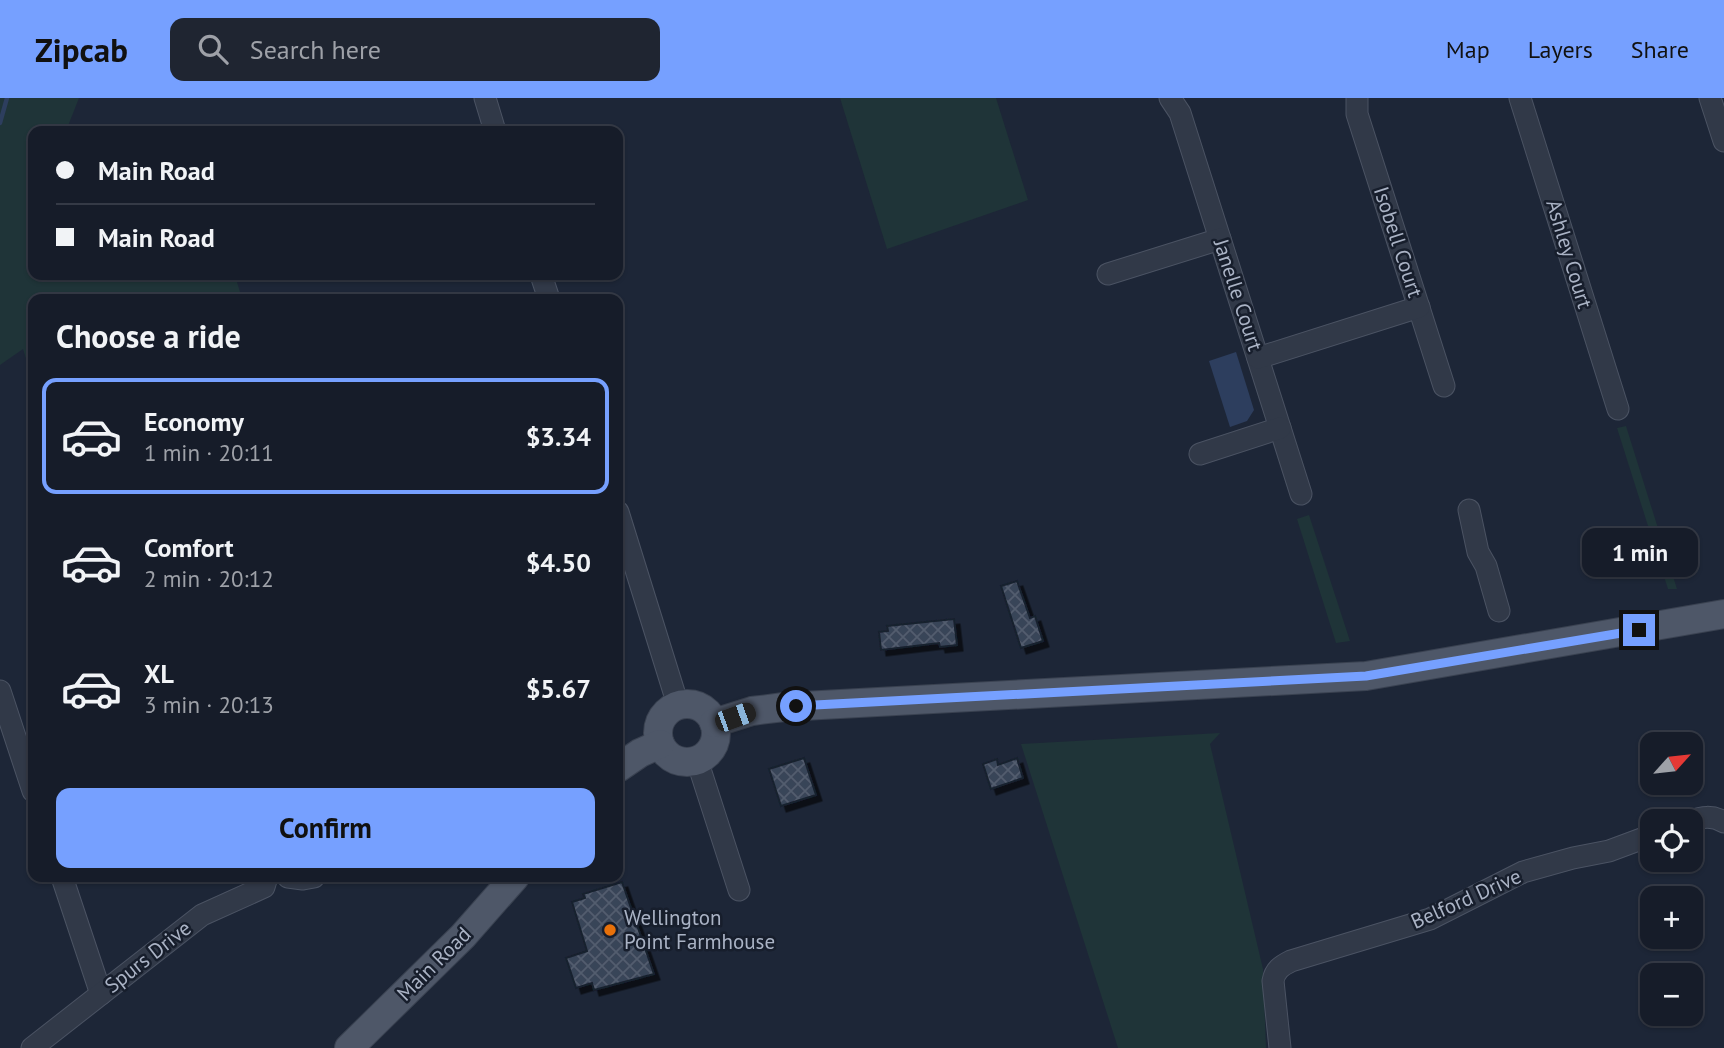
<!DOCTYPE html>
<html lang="en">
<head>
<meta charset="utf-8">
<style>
	body { margin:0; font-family:"PT Sans",sans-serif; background:#1f2531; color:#f1f3f6; height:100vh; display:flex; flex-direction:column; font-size:26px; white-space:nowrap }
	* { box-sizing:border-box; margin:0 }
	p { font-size:23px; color:#9ea1a8 }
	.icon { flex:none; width:38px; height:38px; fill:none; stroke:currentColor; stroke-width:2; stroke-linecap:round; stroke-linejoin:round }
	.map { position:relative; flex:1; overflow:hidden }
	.side { position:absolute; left:28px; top:196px; width:595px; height:588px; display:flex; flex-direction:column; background:#161c29; border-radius:14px; box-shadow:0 2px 5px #0004,0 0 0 2px #353a46 }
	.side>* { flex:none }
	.hud { position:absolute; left:28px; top:28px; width:595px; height:154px; border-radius:14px; box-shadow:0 2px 5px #0004,0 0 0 2px #353a46; display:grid; align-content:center; height:154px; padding:0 28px; background:#161c29 }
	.needle { width:46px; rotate:63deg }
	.buttons { position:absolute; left:1640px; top:634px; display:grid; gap:14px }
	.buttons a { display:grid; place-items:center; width:63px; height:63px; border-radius:14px; background:#161c29; box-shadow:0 2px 5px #0004,0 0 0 2px #353a46; font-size:35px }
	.end { position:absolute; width:32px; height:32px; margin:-16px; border:9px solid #76a0ff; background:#111; box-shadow:0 0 0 4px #111 }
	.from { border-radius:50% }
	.bubble { position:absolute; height:49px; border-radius:14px; background:#161c29; box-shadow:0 2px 5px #0004,0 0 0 2px #353a46; font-size:23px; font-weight:600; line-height:49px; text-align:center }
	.car { position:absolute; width:21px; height:42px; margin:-21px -10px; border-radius:9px; box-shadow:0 0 5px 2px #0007; background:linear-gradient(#222 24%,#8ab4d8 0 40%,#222 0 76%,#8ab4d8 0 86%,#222 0) }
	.hud b { display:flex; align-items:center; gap:24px; height:66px; font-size:26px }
	.hud b+b { border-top:2px solid #353a46 }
	.hud i { width:18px; height:18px; background:#f1f3f6 }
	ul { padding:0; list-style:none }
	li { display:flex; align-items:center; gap:21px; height:116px; margin:0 14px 10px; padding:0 14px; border:4px solid transparent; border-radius:14px }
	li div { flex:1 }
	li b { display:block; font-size:26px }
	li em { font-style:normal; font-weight:600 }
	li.current { border-color:#76a0ff }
	li>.icon { width:63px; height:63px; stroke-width:1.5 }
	h2 { padding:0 28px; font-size:32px; line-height:84px }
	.button { display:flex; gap:14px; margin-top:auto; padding:14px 28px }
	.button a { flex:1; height:80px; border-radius:14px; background:#76a0ff; color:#111; font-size:28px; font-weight:600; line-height:80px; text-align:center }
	header { display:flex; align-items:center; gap:42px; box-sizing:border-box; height:98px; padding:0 35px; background:#76a0ff; color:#111 }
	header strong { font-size:33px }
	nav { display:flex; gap:38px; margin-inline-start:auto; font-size:24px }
	.search { width:490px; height:63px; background:#1f2531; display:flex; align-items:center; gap:18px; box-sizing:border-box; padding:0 24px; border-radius:14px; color:#9ea1a8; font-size:26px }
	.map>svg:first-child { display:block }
	.green { fill:#1f3438 }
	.water { fill:#2d3e5e }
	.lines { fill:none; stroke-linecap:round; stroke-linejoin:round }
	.stream { stroke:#2d3e5e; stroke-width:4.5 }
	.building { fill:url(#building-cross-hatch); stroke:#19202e; stroke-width:2; filter:url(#shadow) }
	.minor-casing { stroke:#4b5363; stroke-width:23 }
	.major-casing { stroke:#3a4251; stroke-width:30 }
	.minor { stroke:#313948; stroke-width:21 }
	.major { stroke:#4e5768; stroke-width:28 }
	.route { stroke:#76a0ff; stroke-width:9 }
	.food-dot { fill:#e8710a; stroke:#171e2c; stroke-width:2.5 }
	.labels { text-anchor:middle; stroke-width:5; stroke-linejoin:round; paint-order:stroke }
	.street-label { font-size:21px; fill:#aab3c5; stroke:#171e2c }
	.poi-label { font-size:21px; fill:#aab3c5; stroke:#171e2c; text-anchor:start }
</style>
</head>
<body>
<header>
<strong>Zipcab</strong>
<div class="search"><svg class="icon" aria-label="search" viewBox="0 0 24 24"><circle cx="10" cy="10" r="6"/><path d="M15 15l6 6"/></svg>Search here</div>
<nav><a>Map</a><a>Layers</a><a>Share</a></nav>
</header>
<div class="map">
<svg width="1724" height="950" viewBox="0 0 1724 950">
	<defs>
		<pattern id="building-cross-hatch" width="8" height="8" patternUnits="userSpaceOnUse" patternTransform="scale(1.75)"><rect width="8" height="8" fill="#394458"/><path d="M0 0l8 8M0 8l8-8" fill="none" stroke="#535d6e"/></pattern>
		<filter id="shadow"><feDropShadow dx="5.5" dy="5.5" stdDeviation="0" flood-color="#0009"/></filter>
	</defs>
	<rect width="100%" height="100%" fill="#1d2637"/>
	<g class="green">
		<path d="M 0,0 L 79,0 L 66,33 L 33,33 L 33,116 C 30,126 33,164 33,177 L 235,177 L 242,201 L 33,201 L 33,282 L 23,251 L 0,267 Z"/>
		<path d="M 840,0 L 996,0 L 1028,102 L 887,151 Z"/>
		<path d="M 1626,328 L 1677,491 L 1668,491 L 1617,330 Z"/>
		<path d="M 1309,417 L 1350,543 L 1336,545 L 1297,421 Z"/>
		<path d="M 1220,635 L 1210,646 L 1263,871 L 1266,950 L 1118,950 L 1021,646 Z"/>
	</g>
	<path class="water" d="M 1236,254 L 1254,312 L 1247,323 L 1230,329 L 1209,263 Z"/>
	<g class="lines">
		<path class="stream" d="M 0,25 L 7,0"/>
	</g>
	<g class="building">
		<path d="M 1017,483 L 1030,520 L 1035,518 L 1043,543 L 1021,550 L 1001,488 Z"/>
		<path d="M 954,521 L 957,547 L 940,549 L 939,545 L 881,552 L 879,534 L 888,533 L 887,528 Z"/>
		<path d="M 804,660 L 816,697 L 781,708 L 769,671 Z"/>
		<path d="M 1017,660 L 1023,680 L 991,691 L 983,666 L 997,661 L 998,667 Z"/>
		<path d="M 622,784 L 654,876 L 594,892 L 592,885 L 576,890 L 566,860 L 587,853 L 572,804 L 585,800 L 583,796 Z"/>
	</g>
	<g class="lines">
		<defs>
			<g id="minor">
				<path d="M 485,0 L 495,33"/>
				<path d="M 1170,0 L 1180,15 L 1301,396"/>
				<path d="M 1357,0 L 1357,16 L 1444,288"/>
				<path d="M 1520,0 L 1618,311"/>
				<path d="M 1710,0 L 1724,43"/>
				<path d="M 1108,176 L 1220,141"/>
				<path d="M 541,177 L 549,201"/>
				<path d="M 1258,260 L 1419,209"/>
				<path d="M 1200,356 L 1280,330"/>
				<path d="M 1469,412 L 1478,454 L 1486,468 L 1499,513"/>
				<path d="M 618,414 L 678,607"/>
				<path d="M 0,593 L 33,693"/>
				<path d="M 697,662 L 739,792"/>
				<path d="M 1689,723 C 1702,719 1712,717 1724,724"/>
				<path d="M 62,779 L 101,896"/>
				<path d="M 288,779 L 303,781 L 314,779"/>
				<path d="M 32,950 L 202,817 L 264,789 L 267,779"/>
				<path d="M 1280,950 L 1273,883 C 1275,872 1281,868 1291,863 L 1430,821 L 1523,774 L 1573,760 L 1609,753 L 1652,737"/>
			</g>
			<g id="major">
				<circle cx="687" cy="635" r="29"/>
				<path d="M 714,625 L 752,613 L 784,609 L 1366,578 L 1724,516"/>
				<path d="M 618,670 L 640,655 L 660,646"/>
				<path d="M 349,950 L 463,838 L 515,779"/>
			</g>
		</defs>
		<use href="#minor" class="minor-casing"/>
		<use href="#major" class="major-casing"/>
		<use href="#minor" class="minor"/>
		<use href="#major" class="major"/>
	</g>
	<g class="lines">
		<path class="route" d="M 796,608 L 1366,578 L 1639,532"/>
	</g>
	<circle class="food-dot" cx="610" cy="832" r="7"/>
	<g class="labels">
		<g class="street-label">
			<text transform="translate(1398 144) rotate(72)" y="7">Isobell Court</text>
			<text transform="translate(1569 156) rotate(73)" y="7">Ashley Court</text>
			<text transform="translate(1238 197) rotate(72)" y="7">Janelle Court</text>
			<text transform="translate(1466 801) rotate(-24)" y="7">Belford Drive</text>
			<text transform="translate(148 859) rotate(-38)" y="7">Spurs Drive</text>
			<text transform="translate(434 866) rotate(-45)" y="7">Main Road</text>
		</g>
		<g class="poi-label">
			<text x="624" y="827">Wellington<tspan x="624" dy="24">Point Farmhouse</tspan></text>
		</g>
	</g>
</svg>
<div class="buttons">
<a><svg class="needle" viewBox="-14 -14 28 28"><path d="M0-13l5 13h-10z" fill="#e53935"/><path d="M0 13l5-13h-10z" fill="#9ea1a8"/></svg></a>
<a><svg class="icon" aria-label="locate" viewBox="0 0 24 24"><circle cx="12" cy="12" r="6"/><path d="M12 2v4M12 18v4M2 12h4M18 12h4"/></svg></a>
<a>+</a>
<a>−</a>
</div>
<i class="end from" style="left:796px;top:608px"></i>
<i class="end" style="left:1639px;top:532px"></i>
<div class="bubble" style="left:1582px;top:430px;width:116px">1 min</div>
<i class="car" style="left:735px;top:619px;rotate:70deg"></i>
<div class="hud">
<b><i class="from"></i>Main Road</b>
<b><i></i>Main Road</b>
</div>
<section class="side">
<h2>Choose a ride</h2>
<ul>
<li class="current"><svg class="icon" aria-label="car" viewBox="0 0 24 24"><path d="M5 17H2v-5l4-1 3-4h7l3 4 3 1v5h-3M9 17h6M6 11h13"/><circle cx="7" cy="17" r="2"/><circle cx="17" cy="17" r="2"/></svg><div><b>Economy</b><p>1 min · 20:11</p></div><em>$3.34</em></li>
<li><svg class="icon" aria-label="car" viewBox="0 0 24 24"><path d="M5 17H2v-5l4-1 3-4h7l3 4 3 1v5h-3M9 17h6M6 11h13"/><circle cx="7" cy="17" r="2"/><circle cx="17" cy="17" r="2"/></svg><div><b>Comfort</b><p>2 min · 20:12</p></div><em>$4.50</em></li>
<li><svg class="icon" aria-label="car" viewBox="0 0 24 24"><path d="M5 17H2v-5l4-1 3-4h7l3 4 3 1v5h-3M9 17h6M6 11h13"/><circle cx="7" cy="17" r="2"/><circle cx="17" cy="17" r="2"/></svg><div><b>XL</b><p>3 min · 20:13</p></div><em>$5.67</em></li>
</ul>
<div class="button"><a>Confirm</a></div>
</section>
</div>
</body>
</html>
